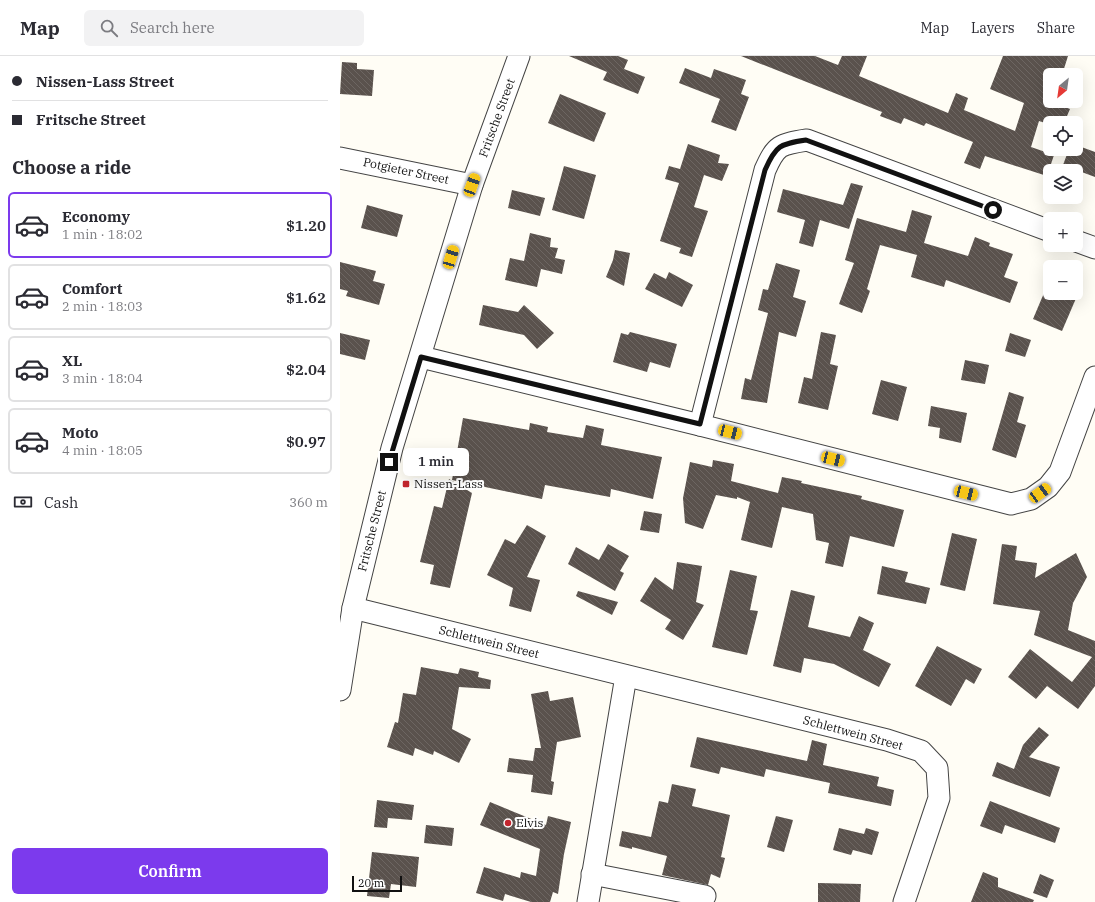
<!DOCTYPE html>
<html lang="en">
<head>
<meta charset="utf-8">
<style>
	body { margin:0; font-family:"IBM Plex Serif",serif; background:#f2f2f3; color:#2b2b33; height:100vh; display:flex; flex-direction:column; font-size:15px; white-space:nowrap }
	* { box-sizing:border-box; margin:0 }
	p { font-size:13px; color:#7c7c81 }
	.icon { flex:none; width:22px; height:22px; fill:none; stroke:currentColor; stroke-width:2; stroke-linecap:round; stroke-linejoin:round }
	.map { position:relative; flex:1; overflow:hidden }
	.sheet { display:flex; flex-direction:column; background:#fff; width:340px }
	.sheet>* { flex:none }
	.banner { display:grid; align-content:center; height:88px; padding:0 12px; background:#fff }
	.needle { width:26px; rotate:209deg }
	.tools { position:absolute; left:703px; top:12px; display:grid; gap:8px }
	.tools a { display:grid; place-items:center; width:40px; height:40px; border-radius:6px; background:#fff; box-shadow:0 4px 16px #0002; font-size:20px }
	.scale { position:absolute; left:12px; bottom:10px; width:50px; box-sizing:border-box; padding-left:4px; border:2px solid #111; border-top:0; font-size:11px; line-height:14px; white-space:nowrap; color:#111; -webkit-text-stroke:3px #fff; paint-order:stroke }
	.end { position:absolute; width:18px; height:18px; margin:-9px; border:5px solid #111; background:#fff; box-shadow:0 0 0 2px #fff }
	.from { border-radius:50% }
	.bubble { position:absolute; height:28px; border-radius:6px; background:#fff; box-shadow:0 4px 16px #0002; font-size:13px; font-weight:600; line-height:28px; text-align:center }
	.car { position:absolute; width:12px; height:24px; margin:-12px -6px; border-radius:5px; box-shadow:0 0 3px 1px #0007; background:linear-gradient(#f5c518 24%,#345 0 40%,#f5c518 0 76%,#345 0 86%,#f5c518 0) }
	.banner b { display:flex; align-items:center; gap:14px; height:38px; font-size:15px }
	.banner b+b { border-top:1px solid #e1e1e2 }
	.banner i { width:10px; height:10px; background:#2b2b33 }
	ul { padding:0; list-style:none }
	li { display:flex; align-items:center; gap:12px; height:66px; margin:0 8px 6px; padding:0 4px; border:2px solid #e1e1e2; border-radius:6px }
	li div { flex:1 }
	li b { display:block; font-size:15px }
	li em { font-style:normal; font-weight:600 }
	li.on { border-color:#7c3aed }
	li>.icon { width:36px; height:36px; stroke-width:1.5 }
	h2 { padding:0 12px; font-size:18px; line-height:48px }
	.pay { display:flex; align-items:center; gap:10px; height:44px; padding:0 12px; font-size:15px }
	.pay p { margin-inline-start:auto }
	.cta { display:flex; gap:8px; margin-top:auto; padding:8px 12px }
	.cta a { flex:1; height:46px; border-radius:6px; background:#7c3aed; color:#fff; font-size:16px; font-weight:600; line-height:46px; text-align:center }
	header { display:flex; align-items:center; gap:24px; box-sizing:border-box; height:56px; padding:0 20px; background:#fff; border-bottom:1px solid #e1e1e2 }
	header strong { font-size:19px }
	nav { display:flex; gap:22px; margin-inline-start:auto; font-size:14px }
	.search { width:280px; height:36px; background:#f2f2f3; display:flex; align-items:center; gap:10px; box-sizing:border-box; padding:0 14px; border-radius:6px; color:#7c7c81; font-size:15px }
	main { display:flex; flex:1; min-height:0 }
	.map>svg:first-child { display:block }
	.building { fill:url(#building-back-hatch) }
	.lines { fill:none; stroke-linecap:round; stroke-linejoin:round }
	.minor-casing { stroke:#444; stroke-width:23 }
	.minor { stroke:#fff; stroke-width:21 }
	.route { stroke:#111; stroke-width:5 }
	.poi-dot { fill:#c4262e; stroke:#fff; stroke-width:1.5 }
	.labels { text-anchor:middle; stroke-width:4; stroke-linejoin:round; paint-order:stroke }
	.street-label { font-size:12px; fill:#111; stroke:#fff }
	.poi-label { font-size:12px; fill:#111; stroke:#fff; text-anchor:start }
</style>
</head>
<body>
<header>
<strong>Map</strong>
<div class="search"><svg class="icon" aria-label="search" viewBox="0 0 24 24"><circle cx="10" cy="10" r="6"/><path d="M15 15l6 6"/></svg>Search here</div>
<nav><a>Map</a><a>Layers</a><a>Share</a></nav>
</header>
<main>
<section class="sheet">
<div class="banner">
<b><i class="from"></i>Nissen-Lass Street</b>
<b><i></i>Fritsche Street</b>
</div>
<h2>Choose a ride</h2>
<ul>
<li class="on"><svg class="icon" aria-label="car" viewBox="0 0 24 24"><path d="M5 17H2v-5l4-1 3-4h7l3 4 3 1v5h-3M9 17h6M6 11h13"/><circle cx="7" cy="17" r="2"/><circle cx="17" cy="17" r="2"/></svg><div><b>Economy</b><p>1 min · 18:02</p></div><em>$1.20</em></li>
<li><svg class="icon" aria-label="car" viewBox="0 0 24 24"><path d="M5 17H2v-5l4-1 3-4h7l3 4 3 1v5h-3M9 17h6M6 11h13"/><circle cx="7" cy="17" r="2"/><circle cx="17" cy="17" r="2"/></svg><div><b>Comfort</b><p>2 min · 18:03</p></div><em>$1.62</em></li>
<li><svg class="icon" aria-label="car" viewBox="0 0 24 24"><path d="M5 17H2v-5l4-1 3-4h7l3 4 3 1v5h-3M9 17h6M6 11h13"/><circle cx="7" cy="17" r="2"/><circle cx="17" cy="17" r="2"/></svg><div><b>XL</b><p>3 min · 18:04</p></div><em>$2.04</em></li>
<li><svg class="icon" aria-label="car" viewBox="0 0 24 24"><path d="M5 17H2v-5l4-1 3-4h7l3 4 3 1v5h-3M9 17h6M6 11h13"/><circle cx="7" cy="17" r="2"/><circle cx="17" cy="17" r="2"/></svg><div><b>Moto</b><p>4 min · 18:05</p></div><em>$0.97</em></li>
</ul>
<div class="pay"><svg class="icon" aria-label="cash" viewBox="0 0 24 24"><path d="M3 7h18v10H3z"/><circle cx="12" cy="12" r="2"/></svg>Cash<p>360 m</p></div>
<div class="cta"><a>Confirm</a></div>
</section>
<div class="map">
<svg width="755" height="846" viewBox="0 0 755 846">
	<defs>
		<pattern id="building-back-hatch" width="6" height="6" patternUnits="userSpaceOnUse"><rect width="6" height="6" fill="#5a524d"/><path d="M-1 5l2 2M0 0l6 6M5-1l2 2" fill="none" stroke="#6d6662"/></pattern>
	</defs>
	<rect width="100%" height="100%" fill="#fffdf5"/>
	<g class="building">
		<path d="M 229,0 L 278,0 L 288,4 L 284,13 L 305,21 L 298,38 L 263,24 L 267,16 Z"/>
		<path d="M 401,0 L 475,0 L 498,9 L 502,0 L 527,0 L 519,20 L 608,57 L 616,37 L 628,42 L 624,54 L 675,75 L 684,47 L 650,33 L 663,0 L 728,0 L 722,19 L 710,19 L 710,27 L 704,43 L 730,53 L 724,67 L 705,67 L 699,65 L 691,91 L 714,99 L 707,120 L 645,100 L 640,113 L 624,107 L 633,86 L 586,67 L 584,70 L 564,62 L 561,68 L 540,60 L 542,56 Z"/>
		<path d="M 2,6 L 17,7 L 17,13 L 34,14 L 32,40 L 0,38 Z"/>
		<path d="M 345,12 L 371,22 L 374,13 L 406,24 L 401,38 L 409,41 L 396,75 L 371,66 L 380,43 L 339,27 Z"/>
		<path d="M 220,38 L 266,57 L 254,86 L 208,67 Z"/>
		<path d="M 348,88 L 380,99 L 378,107 L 389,108 L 382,125 L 364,119 L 354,151 L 368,155 L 352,201 L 339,197 L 341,192 L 320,185 L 339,127 L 325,123 L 329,110 L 340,113 Z"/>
		<path d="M 736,89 L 755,96 L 755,121 L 723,109 L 729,93 L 736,93 Z"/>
		<path d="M 224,110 L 256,119 L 244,163 L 212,154 Z"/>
		<path d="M 511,127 L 523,130 L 509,173 L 480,164 L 473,191 L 459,187 L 465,164 L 437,156 L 443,133 L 503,149 Z"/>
		<path d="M 172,134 L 205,142 L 200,160 L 168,152 Z"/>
		<path d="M 27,149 L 63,159 L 57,181 L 21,172 Z"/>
		<path d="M 572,154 L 592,160 L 584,187 L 628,200 L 635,181 L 650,187 L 649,190 L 673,198 L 664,221 L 678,226 L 670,247 L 606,224 L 604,231 L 571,221 L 577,199 L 540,189 L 527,233 L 530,235 L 522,257 L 499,248 L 514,207 L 505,204 L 517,162 L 566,176 Z"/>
		<path d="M 190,177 L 211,182 L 210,191 L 218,192 L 215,202 L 225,204 L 222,218 L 201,213 L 197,231 L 165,224 L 170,202 L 184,205 Z"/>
		<path d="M 275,194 L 290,197 L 284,230 L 266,221 L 273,204 Z"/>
		<path d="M 0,206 L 36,215 L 33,225 L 45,228 L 39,249 L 6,240 L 8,235 L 0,233 Z"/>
		<path d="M 436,207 L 460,214 L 453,241 L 466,245 L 456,281 L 439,276 L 427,347 L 401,343 L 405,322 L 411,324 L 428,257 L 418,254 L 423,233 L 428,234 Z"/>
		<path d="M 329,216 L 353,229 L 342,251 L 305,233 L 314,217 L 326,223 Z"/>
		<path d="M 704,237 L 729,237 L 737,240 L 722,275 L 693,263 Z"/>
		<path d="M 143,249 L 178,256 L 184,249 L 214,277 L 197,293 L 184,279 L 139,269 Z"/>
		<path d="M 290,276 L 337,288 L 330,312 L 310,306 L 307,316 L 273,306 L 281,277 L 288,279 Z"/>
		<path d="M 481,276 L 496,279 L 490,308 L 498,310 L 488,354 L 458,347 L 464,321 L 472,323 Z"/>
		<path d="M 0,277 L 30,284 L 25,304 L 0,298 Z"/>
		<path d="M 670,277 L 691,284 L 685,301 L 665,295 Z"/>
		<path d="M 625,304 L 649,309 L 645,328 L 621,324 Z"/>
		<path d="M 541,324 L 567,331 L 558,365 L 532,358 Z"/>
		<path d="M 669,336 L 684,341 L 677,366 L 686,369 L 676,402 L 652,394 Z"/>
		<path d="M 591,350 L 627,357 L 621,387 L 599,382 L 600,372 L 588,370 Z"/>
		<path d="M 123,362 L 189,374 L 190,367 L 208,371 L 207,376 L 243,382 L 246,369 L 264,373 L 261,389 L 322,401 L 313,443 L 271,433 L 270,441 L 205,429 L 202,443 L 112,424 Z"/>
		<path d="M 373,404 L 394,408 L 391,425 L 438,437 L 442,421 L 462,425 L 461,427 L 522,440 L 521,443 L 564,454 L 554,491 L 510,480 L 503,511 L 485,507 L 489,487 L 476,484 L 473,458 L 442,451 L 432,492 L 401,484 L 410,446 L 397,441 L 397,443 L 376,439 L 363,473 L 345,467 L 343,442 L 350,406 L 372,411 Z"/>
		<path d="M 109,423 L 132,437 L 110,532 L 90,528 L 94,509 L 80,506 L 94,450 L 102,452 Z"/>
		<path d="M 304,455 L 322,458 L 319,477 L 300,474 Z"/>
		<path d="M 187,469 L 206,480 L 187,521 L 200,524 L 191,556 L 169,550 L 173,532 L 147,519 L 165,483 L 175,488 Z"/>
		<path d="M 612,477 L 637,483 L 625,535 L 600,529 Z"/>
		<path d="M 268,488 L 289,500 L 280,515 L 284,517 L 275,535 L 228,508 L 236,491 L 259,504 Z"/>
		<path d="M 662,488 L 677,490 L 675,504 L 697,507 L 695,522 L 736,497 L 747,521 L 733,547 L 728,574 L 755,585 L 755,630 L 738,653 L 707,630 L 696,643 L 668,621 L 690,593 L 732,626 L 752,601 L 694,579 L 700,555 L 653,548 Z"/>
		<path d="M 337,506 L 362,510 L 356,546 L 364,549 L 343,584 L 325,573 L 331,564 L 300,545 L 315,521 L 333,534 Z"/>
		<path d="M 542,510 L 568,516 L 565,526 L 590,532 L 586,548 L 537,538 Z"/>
		<path d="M 390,514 L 417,520 L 410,554 L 418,555 L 407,599 L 372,591 Z"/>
		<path d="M 451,534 L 475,540 L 468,571 L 510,581 L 519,560 L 534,567 L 523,594 L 551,608 L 539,631 L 494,608 L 464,602 L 461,617 L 433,610 Z"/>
		<path d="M 238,535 L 278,546 L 272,559 L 236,540 Z"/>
		<path d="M 597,590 L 642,613 L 634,628 L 626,623 L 611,650 L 575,630 Z"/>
		<path d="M 81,611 L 118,618 L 120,612 L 139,616 L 138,621 L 151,624 L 150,633 L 119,631 L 112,673 L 131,683 L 119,707 L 94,695 L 93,699 L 75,692 L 73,700 L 47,691 L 55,666 L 58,667 L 63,637 L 76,639 Z"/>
		<path d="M 208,635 L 210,645 L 233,641 L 241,681 L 217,686 L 211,725 L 214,726 L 212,739 L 191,736 L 193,719 L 167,716 L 169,702 L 193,705 L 195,692 L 201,692 L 191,638 Z"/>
		<path d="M 699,671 L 709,679 L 689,701 L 720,711 L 710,741 L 652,720 L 657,706 L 674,713 L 683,689 Z"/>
		<path d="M 357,681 L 467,705 L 472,684 L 487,688 L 483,709 L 539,721 L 537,730 L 554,734 L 551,750 L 488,737 L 490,727 L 426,713 L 424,721 L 381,711 L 379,718 L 350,711 Z"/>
		<path d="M 332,728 L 356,733 L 352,750 L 390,759 L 381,801 L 385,802 L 380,822 L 371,818 L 368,829 L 322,819 L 327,800 L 292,791 L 292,793 L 279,790 L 282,775 L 311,781 L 319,745 L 328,747 Z"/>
		<path d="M 37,744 L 74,749 L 72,764 L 48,762 L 47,772 L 34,771 Z"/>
		<path d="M 650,745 L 720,772 L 715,787 L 665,769 L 662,778 L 640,770 Z"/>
		<path d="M 150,746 L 206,769 L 208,760 L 231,766 L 224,798 L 218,838 L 213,836 L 210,846 L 191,846 L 165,838 L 163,845 L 136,837 L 144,811 L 180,822 L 181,816 L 196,820 L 200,793 L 140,769 Z"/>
		<path d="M 436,760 L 453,764 L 444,796 L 427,791 Z"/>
		<path d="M 86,769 L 114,772 L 112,790 L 84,787 Z"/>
		<path d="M 499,772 L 524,778 L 526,772 L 539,776 L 532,799 L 513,794 L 511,799 L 493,794 Z"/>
		<path d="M 32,796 L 79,801 L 76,831 L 51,828 L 49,842 L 27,840 Z"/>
		<path d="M 643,816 L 658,822 L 658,831 L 694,844 L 693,846 L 631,846 Z"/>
		<path d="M 700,818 L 714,824 L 707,842 L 693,837 Z"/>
		<path d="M 478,827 L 521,828 L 520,846 L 478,846 Z"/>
	</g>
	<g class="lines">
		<defs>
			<g id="minor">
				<path d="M 0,102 L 132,129"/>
				<path d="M 736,185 L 755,192"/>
				<path d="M 81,301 L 360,369 L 671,448 L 691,443 L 708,431 L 720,416 L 755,321"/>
				<path d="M 360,369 L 425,114 C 436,89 440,88 467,84 L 710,175"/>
				<path d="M 13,552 L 547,684 L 581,695 L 597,712 L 599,742 L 564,846"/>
				<path d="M 0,634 L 13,552 L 52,392 L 132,129 L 179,0"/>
				<path d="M 252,818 L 365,840"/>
				<path d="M 248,846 L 286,620"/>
			</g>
		</defs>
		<use href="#minor" class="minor-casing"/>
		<use href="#minor" class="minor"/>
	</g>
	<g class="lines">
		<path class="route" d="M 49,406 L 81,301 L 360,368 L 425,114 C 436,89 440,88 466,84 L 653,154"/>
	</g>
	<g class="poi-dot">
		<rect x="62" y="424" width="8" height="8" rx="2"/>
		<circle cx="168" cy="767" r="4"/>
	</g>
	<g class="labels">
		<g class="street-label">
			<text transform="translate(157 62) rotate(-70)" y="4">Fritsche Street</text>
			<text transform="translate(66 115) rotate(12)" y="4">Potgieter Street</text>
			<text transform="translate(32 475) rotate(-76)" y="4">Fritsche Street</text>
			<text transform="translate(149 586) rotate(14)" y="4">Schlettwein Street</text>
			<text transform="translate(513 677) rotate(15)" y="4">Schlettwein Street</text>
		</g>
		<g class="poi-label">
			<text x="74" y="432">Nissen-Lass</text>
			<text x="176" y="771">Elvis</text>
		</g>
	</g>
</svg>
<div class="tools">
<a><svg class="needle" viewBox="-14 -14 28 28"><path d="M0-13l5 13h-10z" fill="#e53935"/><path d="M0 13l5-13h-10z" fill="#7c7c81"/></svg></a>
<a><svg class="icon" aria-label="locate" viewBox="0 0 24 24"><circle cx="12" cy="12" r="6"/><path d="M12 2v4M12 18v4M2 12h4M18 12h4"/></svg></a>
<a><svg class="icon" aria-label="layers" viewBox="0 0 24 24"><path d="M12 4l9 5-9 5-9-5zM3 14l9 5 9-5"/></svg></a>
<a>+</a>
<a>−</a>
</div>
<div class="scale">20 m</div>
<i class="end from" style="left:653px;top:154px"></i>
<i class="end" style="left:49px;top:406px"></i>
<div class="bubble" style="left:63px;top:392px;width:66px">1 min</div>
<i class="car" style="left:132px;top:129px;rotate:20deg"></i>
<i class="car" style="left:111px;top:201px;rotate:17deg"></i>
<i class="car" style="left:390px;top:376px;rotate:104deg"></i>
<i class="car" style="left:493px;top:403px;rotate:104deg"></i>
<i class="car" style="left:626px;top:437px;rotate:104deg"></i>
<i class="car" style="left:700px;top:437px;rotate:54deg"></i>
</div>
</main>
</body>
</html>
